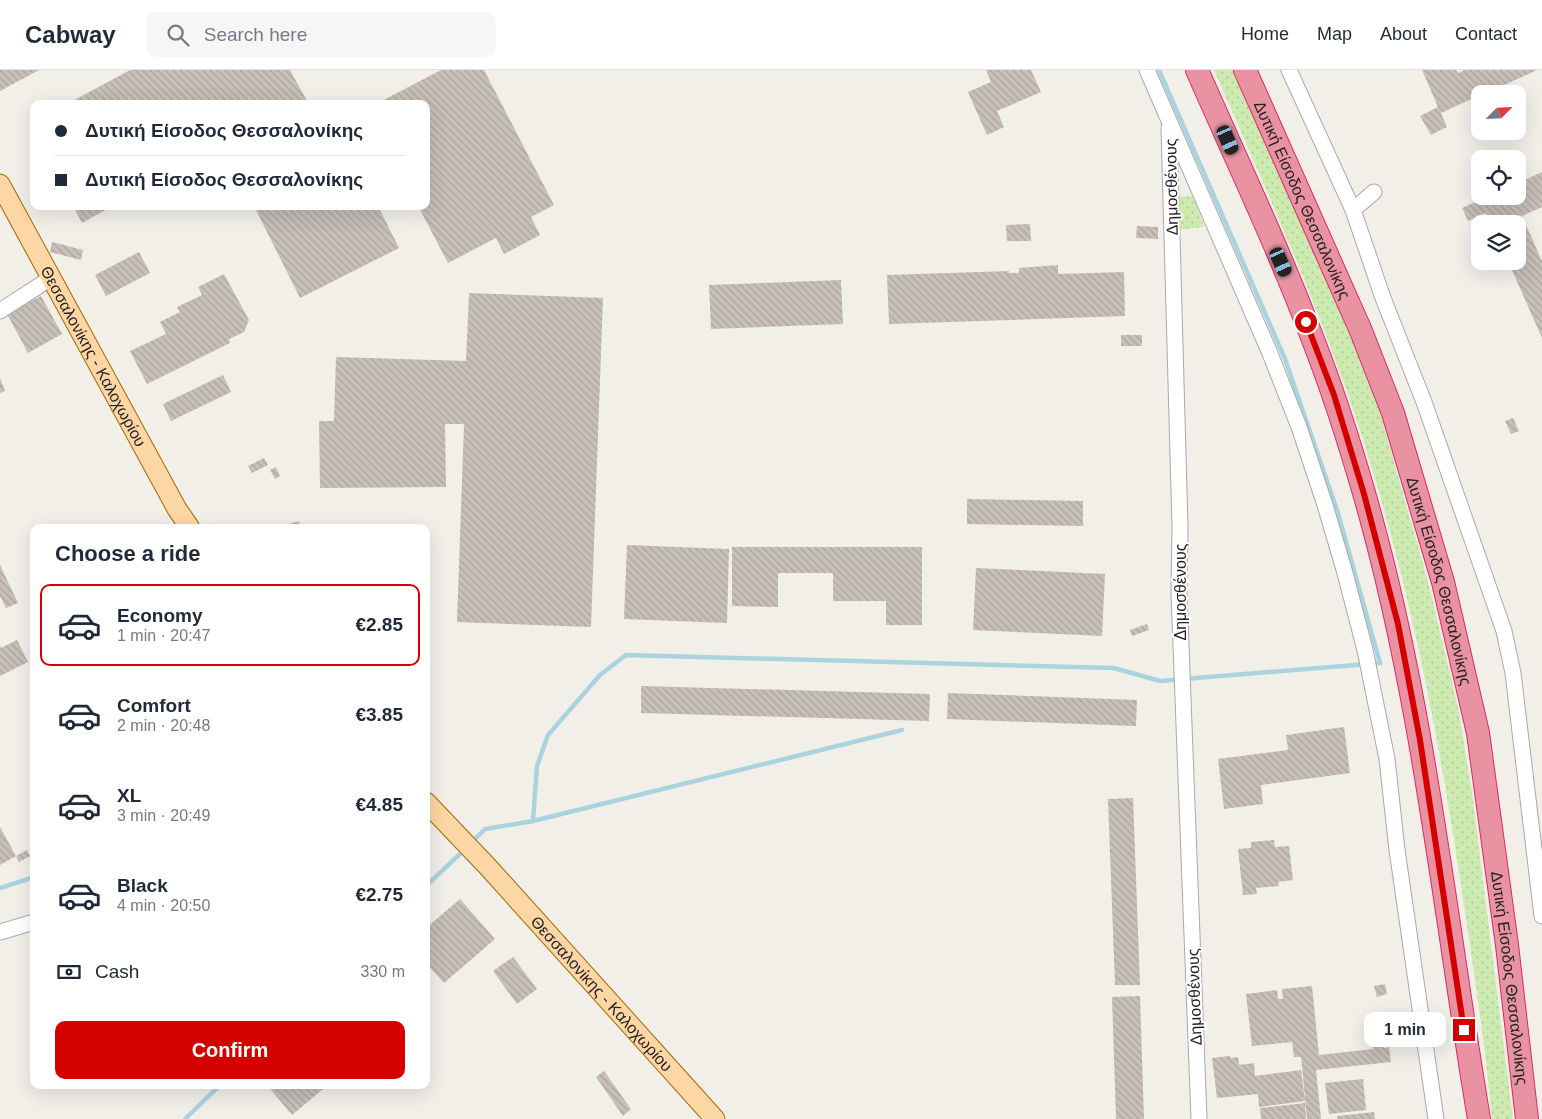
<!DOCTYPE html>
<html lang="en">
<head>
<meta charset="utf-8">
<style>
	body { margin:0; font-family:Arial,sans-serif; background:#f6f6f7; color:#1f2937; height:100vh; display:flex; flex-direction:column; font-size:19px; white-space:nowrap }
	* { box-sizing:border-box; margin:0 }
	p { font-size:16px; color:#747a83 }
	.icon { flex:none; width:28px; height:28px; fill:none; stroke:currentColor; stroke-width:2; stroke-linecap:round; stroke-linejoin:round }
	.map { position:relative; flex:1; overflow:hidden }
	.details { position:absolute; left:30px; top:454px; width:400px; height:565px; display:flex; flex-direction:column; background:#fff; border-radius:10px; box-shadow:0 5px 20px #0002 }
	.details>* { flex:none }
	.hud { position:absolute; left:30px; top:30px; width:400px; height:110px; border-radius:10px; box-shadow:0 5px 20px #0002; display:grid; align-content:center; height:110px; padding:0 25px; background:#fff }
	.needle { width:32px; rotate:66deg }
	.buttons { position:absolute; left:1471px; top:15px; display:grid; gap:10px }
	.buttons a { display:grid; place-items:center; width:55px; height:55px; border-radius:10px; background:#fff; box-shadow:0 5px 20px #0002; font-size:25px }
	.end { position:absolute; width:22px; height:22px; margin:-11px; border:6px solid #d40000; background:#fff; box-shadow:0 0 0 2px #fff }
	.from { border-radius:50% }
	.bubble { position:absolute; height:35px; border-radius:10px; background:#fff; box-shadow:0 5px 20px #0002; font-size:16px; font-weight:700; line-height:35px; text-align:center }
	.car { position:absolute; width:15px; height:30px; margin:-15px -8px; border-radius:6px; box-shadow:0 0 4px 1px #0007; background:linear-gradient(#222 24%,#8ab4d8 0 40%,#222 0 76%,#8ab4d8 0 86%,#222 0) }
	.hud b { display:flex; align-items:center; gap:18px; height:48px; font-size:19px }
	.hud b+b { border-top:1px solid #e0e1e3 }
	.hud i { width:12px; height:12px; background:#1f2937 }
	ul { padding:0; list-style:none }
	li { display:flex; align-items:center; gap:15px; height:82px; margin:0 10px 8px; padding:0 15px; border:2px solid transparent; border-radius:10px }
	li div { flex:1 }
	li b { display:block; font-size:19px }
	li em { font-style:normal; font-weight:700 }
	li.current { border-color:#d40000 }
	li>.icon { width:45px; height:45px; stroke-width:1.5 }
	h2 { padding:0 25px; font-size:22px; line-height:60px }
	.pay { display:flex; align-items:center; gap:12px; height:55px; padding:0 25px; font-size:19px }
	.pay p { margin-inline-start:auto }
	.action { display:flex; gap:10px; margin-top:auto; padding:10px 25px }
	.action a { flex:1; height:58px; border-radius:10px; background:#d40000; color:#fff; font-size:20px; font-weight:700; line-height:58px; text-align:center }
	header { display:flex; align-items:center; gap:30px; box-sizing:border-box; height:70px; padding:0 25px; background:#fff; border-bottom:1px solid #e0e1e3 }
	header strong { font-size:24px }
	nav { display:flex; gap:28px; margin-inline-start:auto; font-size:18px }
	.search { width:350px; height:45px; background:#f6f6f7; display:flex; align-items:center; gap:12px; box-sizing:border-box; padding:0 18px; border-radius:10px; color:#747a83; font-size:19px }
	.map>svg:first-child { display:block }
	.grass { fill:url(#grass-dots) }
	.lines { fill:none; stroke-linecap:round; stroke-linejoin:round }
	.stream { stroke:#aad3df; stroke-width:4.5 }
	.building { fill:url(#building-back-hatch) }
	.minor-casing { stroke:#a9a9a9; stroke-width:17 }
	.major-casing { stroke:#a06b00; stroke-width:21 }
	.highway-casing { stroke:#dc2a67; stroke-width:24 }
	.minor { stroke:#fff; stroke-width:15 }
	.major { stroke:#fcd6a4; stroke-width:19 }
	.highway { stroke:#e892a2; stroke-width:22 }
	.route { stroke:#d40000; stroke-width:6 }
	.labels { text-anchor:middle; stroke-width:4; stroke-linejoin:round; paint-order:stroke }
	.street-label { font-size:16px; fill:#222; stroke:#fff }
</style>
</head>
<body>
<header>
<strong>Cabway</strong>
<div class="search"><svg class="icon" aria-label="search" viewBox="0 0 24 24"><circle cx="10" cy="10" r="6"/><path d="M15 15l6 6"/></svg>Search here</div>
<nav><a>Home</a><a>Map</a><a>About</a><a>Contact</a></nav>
</header>
<div class="map">
<svg width="1542" height="1049" viewBox="0 0 1542 1049">
	<defs>
		<pattern id="grass-dots" width="8" height="8" patternUnits="userSpaceOnUse" patternTransform="scale(1.25)"><rect width="8" height="8" fill="#cdebb0"/><path d="M2 2h.1M6 6h.1" fill="none" stroke="#b0c997" stroke-width="1.8" stroke-linecap="round"/></pattern>
		<pattern id="building-back-hatch" width="6" height="6" patternUnits="userSpaceOnUse" patternTransform="scale(1.25)"><rect width="6" height="6" fill="#c7bfb8"/><path d="M-1 5l2 2M0 0l6 6M5-1l2 2" fill="none" stroke="#aba49e"/></pattern>
	</defs>
	<rect width="100%" height="100%" fill="#f2efe9"/>
	<g class="grass">
		<path d="M 1214,0 L 1238,0 L 1371,311 L 1429,515 L 1459,642 L 1472,723 L 1513,1049 L 1492,1049 C 1486,980 1475,911 1465,842 C 1443,690 1415,539 1370,392 C 1329,257 1270,129 1214,0 Z"/>
		<path d="M 1193,126 L 1204,157 L 1178,160 L 1176,127 Z"/>
	</g>
	<g class="lines">
		<g class="stream">
			<path d="M 533,751 L 902,660"/>
			<path d="M 471,773 L 485,759 L 533,751 L 537,696 L 548,665 L 600,605 L 626,585 L 1114,598 L 1160,611 L 1380,593 L 1338,443 L 1285,289 L 1159,0"/>
			<path d="M 426,816 L 464,780"/>
			<path d="M 0,818 L 34,807"/>
			<path d="M 185,1049 L 220,1015"/>
		</g>
	</g>
	<g class="building">
		<path d="M 0,0 L 39,0 L 0,21 Z"/>
		<path d="M 130,0 L 290,0 L 307,31 L 302,34 L 67,34 Z"/>
		<path d="M 441,0 L 484,0 L 554,135 L 531,147 L 540,165 L 504,184 L 496,168 L 448,193 L 418,136 L 426,136 L 426,34 L 376,34 Z"/>
		<path d="M 986,0 L 1031,0 L 1041,22 L 997,41 L 1004,57 L 987,65 L 968,22 L 991,12 Z"/>
		<path d="M 1422,0 L 1456,0 L 1458,3 L 1465,0 L 1537,0 L 1484,24 L 1480,24 L 1480,25 L 1441,43 L 1447,57 L 1431,65 L 1420,46 L 1438,37 Z"/>
		<path d="M 1542,102 L 1542,137 L 1522,146 L 1542,191 L 1542,268 L 1508,191 L 1518,191 L 1518,154 L 1491,154 L 1486,143 L 1468,151 L 1462,138 L 1488,126 L 1518,126 L 1518,113 Z"/>
		<path d="M 73,136 L 113,136 L 82,153 Z"/>
		<path d="M 254,136 L 378,136 L 399,178 L 300,228 Z"/>
		<path d="M 1030,154 L 1031,171 L 1007,171 L 1006,155 Z"/>
		<path d="M 1137,156 L 1158,157 L 1158,169 L 1136,168 Z"/>
		<path d="M 52,172 L 83,180 L 81,190 L 50,182 Z"/>
		<path d="M 139,182 L 150,203 L 106,226 L 95,205 Z"/>
		<path d="M 1058,195 L 1058,204 L 1124,202 L 1125,246 L 889,254 L 887,205 L 1009,201 L 1009,203 L 1019,203 L 1019,198 Z"/>
		<path d="M 224,204 L 249,250 L 244,262 L 229,269 L 230,273 L 147,314 L 130,281 L 166,264 L 160,252 L 180,242 L 177,237 L 202,225 L 198,217 Z"/>
		<path d="M 841,210 L 843,254 L 711,259 L 709,215 Z"/>
		<path d="M 469,223 L 603,228 L 591,557 L 457,552 L 464,354 L 445,354 L 446,417 L 320,418 L 319,351 L 334,351 L 336,287 L 466,291 Z"/>
		<path d="M 41,226 L 62,264 L 28,283 L 7,244 Z"/>
		<rect x="1121" y="265" width="21" height="11"/>
		<path d="M 223,305 L 231,322 L 171,351 L 163,334 Z"/>
		<path d="M 0,308 L 5,321 L 0,323 Z"/>
		<path d="M 1513,348 L 1519,361 L 1511,364 L 1505,351 Z"/>
		<path d="M 264,388 L 268,395 L 252,403 L 248,396 Z"/>
		<path d="M 276,397 L 280,406 L 275,409 L 270,400 Z"/>
		<path d="M 967,429 L 1083,431 L 1083,456 L 967,454 Z"/>
		<path d="M 299,451 L 301,458 L 289,458 L 288,454 Z"/>
		<path d="M 627,475 L 729,479 L 727,553 L 624,549 Z"/>
		<path d="M 732,477 L 922,477 L 922,555 L 886,555 L 886,531 L 833,531 L 833,503 L 778,503 L 778,537 L 732,536 Z"/>
		<path d="M 0,495 L 18,533 L 6,538 L 0,526 Z"/>
		<path d="M 976,498 L 1105,504 L 1102,566 L 973,560 Z"/>
		<path d="M 1147,554 L 1149,560 L 1132,566 L 1130,560 Z"/>
		<path d="M 17,570 L 28,592 L 0,606 L 0,575 L 1,578 Z"/>
		<path d="M 641,616 L 930,624 L 929,651 L 641,643 Z"/>
		<path d="M 948,623 L 1137,630 L 1136,656 L 947,649 Z"/>
		<path d="M 1344,657 L 1350,703 L 1261,715 L 1263,734 L 1224,739 L 1218,689 L 1288,680 L 1286,665 Z"/>
		<path d="M 1133,728 L 1140,915 L 1115,915 L 1108,729 Z"/>
		<path d="M 0,757 L 16,786 L 0,795 Z"/>
		<path d="M 1274,770 L 1275,777 L 1289,776 L 1293,810 L 1278,812 L 1279,816 L 1256,818 L 1257,824 L 1243,825 L 1238,779 L 1251,778 L 1251,772 Z"/>
		<path d="M 27,780 L 30,786 L 19,792 L 16,786 Z"/>
		<path d="M 460,829 L 495,869 L 444,913 L 426,893 L 426,858 Z"/>
		<path d="M 513,887 L 537,919 L 517,934 L 493,901 Z"/>
		<path d="M 1385,914 L 1387,924 L 1377,927 L 1374,916 Z"/>
		<path d="M 1312,916 L 1319,985 L 1373,979 L 1370,948 L 1380,947 L 1384,978 L 1389,977 L 1391,992 L 1316,1000 L 1321,1049 L 1307,1049 L 1301,987 L 1294,987 L 1292,972 L 1252,976 L 1246,924 L 1277,920 L 1278,929 L 1283,929 L 1282,919 Z"/>
		<path d="M 1140,926 L 1144,1049 L 1116,1049 L 1112,927 Z"/>
		<path d="M 1230,986 L 1231,988 L 1238,987 L 1239,995 L 1254,993 L 1255,1006 L 1301,1000 L 1305,1031 L 1259,1037 L 1258,1024 L 1217,1028 L 1212,988 Z"/>
		<path d="M 604,1001 L 631,1039 L 623,1046 L 596,1007 Z"/>
		<path d="M 1363,1009 L 1366,1040 L 1329,1044 L 1325,1013 Z"/>
		<path d="M 267,1015 L 328,1015 L 292,1045 Z"/>
		<path d="M 1305,1033 L 1306,1049 L 1261,1049 L 1260,1038 Z"/>
		<path d="M 1374,1042 L 1375,1049 L 1337,1049 L 1337,1046 Z"/>
	</g>
	<g class="lines">
		<defs>
			<g id="minor">
				<path d="M 1147,0 L 1269,281 L 1299,357 L 1325,435 L 1345,503 L 1365,580 L 1387,689 L 1397,780 L 1436,1049"/>
				<path d="M 1289,0 L 1353,140"/>
				<path d="M 1169,58 L 1180,457 L 1179,523 L 1199,1049"/>
				<path d="M 1374,122 L 1353,140 L 1383,228 L 1424,332 L 1504,561 L 1513,603 L 1542,846"/>
				<path d="M 0,241 L 51,208"/>
				<path d="M 0,862 L 34,852"/>
			</g>
			<g id="major">
				<path id="s1" d="M 0,114 L 177,439 L 190,458"/>
				<path id="s2" d="M 426,732 L 488,797 L 715,1049"/>
			</g>
			<g id="highway">
				<path d="M 1197,0 C 1236,89 1278,177 1312,267 C 1332,318 1349,371 1364,423 C 1423,627 1444,840 1479,1049"/>
				<path id="s3" d="M 1245,0 L 1361,261 L 1393,343 L 1443,512 L 1478,663 L 1507,875 L 1527,1049"/>
			</g>
		</defs>
		<use href="#minor" class="minor-casing"/>
		<use href="#major" class="major-casing"/>
		<use href="#highway" class="highway-casing"/>
		<use href="#minor" class="minor"/>
		<use href="#major" class="major"/>
		<use href="#highway" class="highway"/>
	</g>
	<g class="lines">
		<path class="route" d="M 1306,252 L 1334,325 L 1364,424 L 1398,554 L 1420,670 L 1464,960"/>
	</g>
	<g class="labels">
		<g class="street-label">
			<text transform="translate(1171 117) rotate(-91)" y="6">Δημοσθένους</text>
			<text dy="6" stroke="none"><textPath href="#s3" startOffset="142">Δυτική Είσοδος Θεσσαλονίκης</textPath></text>
			<text dy="6" stroke="none"><textPath href="#s1" startOffset="196">Θεσσαλονίκης - Καλοχωρίου</textPath></text>
			<text dy="6" stroke="none"><textPath href="#s3" startOffset="548">Δυτική Είσοδος Θεσσαλονίκης</textPath></text>
			<text transform="translate(1180 522) rotate(-90)" y="6">Δημοσθένους</text>
			<text dy="6" stroke="none"><textPath href="#s3" startOffset="952">Δυτική Είσοδος Θεσσαλονίκης</textPath></text>
			<text dy="6" stroke="none"><textPath href="#s2" startOffset="260">Θεσσαλονίκης - Καλοχωρίου</textPath></text>
			<text transform="translate(1194 927) rotate(-92)" y="6">Δημοσθένους</text>
		</g>
	</g>
</svg>
<div class="buttons">
<a><svg class="needle" viewBox="-14 -14 28 28"><path d="M0-13l5 13h-10z" fill="#e53935"/><path d="M0 13l5-13h-10z" fill="#747a83"/></svg></a>
<a><svg class="icon" aria-label="locate" viewBox="0 0 24 24"><circle cx="12" cy="12" r="6"/><path d="M12 2v4M12 18v4M2 12h4M18 12h4"/></svg></a>
<a><svg class="icon" aria-label="layers" viewBox="0 0 24 24"><path d="M12 4l9 5-9 5-9-5zM3 14l9 5 9-5"/></svg></a>
</div>
<i class="end from" style="left:1306px;top:252px"></i>
<i class="end" style="left:1464px;top:960px"></i>
<div class="bubble" style="left:1364px;top:942px;width:82px">1 min</div>
<i class="car" style="left:1228px;top:70px;rotate:156deg"></i>
<i class="car" style="left:1281px;top:192px;rotate:156deg"></i>
<div class="hud">
<b><i class="from"></i>Δυτική Είσοδος Θεσσαλονίκης</b>
<b><i></i>Δυτική Είσοδος Θεσσαλονίκης</b>
</div>
<section class="details">
<h2>Choose a ride</h2>
<ul>
<li class="current"><svg class="icon" aria-label="car" viewBox="0 0 24 24"><path d="M5 17H2v-5l4-1 3-4h7l3 4 3 1v5h-3M9 17h6M6 11h13"/><circle cx="7" cy="17" r="2"/><circle cx="17" cy="17" r="2"/></svg><div><b>Economy</b><p>1 min · 20:47</p></div><em>€2.85</em></li>
<li><svg class="icon" aria-label="car" viewBox="0 0 24 24"><path d="M5 17H2v-5l4-1 3-4h7l3 4 3 1v5h-3M9 17h6M6 11h13"/><circle cx="7" cy="17" r="2"/><circle cx="17" cy="17" r="2"/></svg><div><b>Comfort</b><p>2 min · 20:48</p></div><em>€3.85</em></li>
<li><svg class="icon" aria-label="car" viewBox="0 0 24 24"><path d="M5 17H2v-5l4-1 3-4h7l3 4 3 1v5h-3M9 17h6M6 11h13"/><circle cx="7" cy="17" r="2"/><circle cx="17" cy="17" r="2"/></svg><div><b>XL</b><p>3 min · 20:49</p></div><em>€4.85</em></li>
<li><svg class="icon" aria-label="car" viewBox="0 0 24 24"><path d="M5 17H2v-5l4-1 3-4h7l3 4 3 1v5h-3M9 17h6M6 11h13"/><circle cx="7" cy="17" r="2"/><circle cx="17" cy="17" r="2"/></svg><div><b>Black</b><p>4 min · 20:50</p></div><em>€2.75</em></li>
</ul>
<div class="pay"><svg class="icon" aria-label="cash" viewBox="0 0 24 24"><path d="M3 7h18v10H3z"/><circle cx="12" cy="12" r="2"/></svg>Cash<p>330 m</p></div>
<div class="action"><a>Confirm</a></div>
</section>
</div>
</body>
</html>
